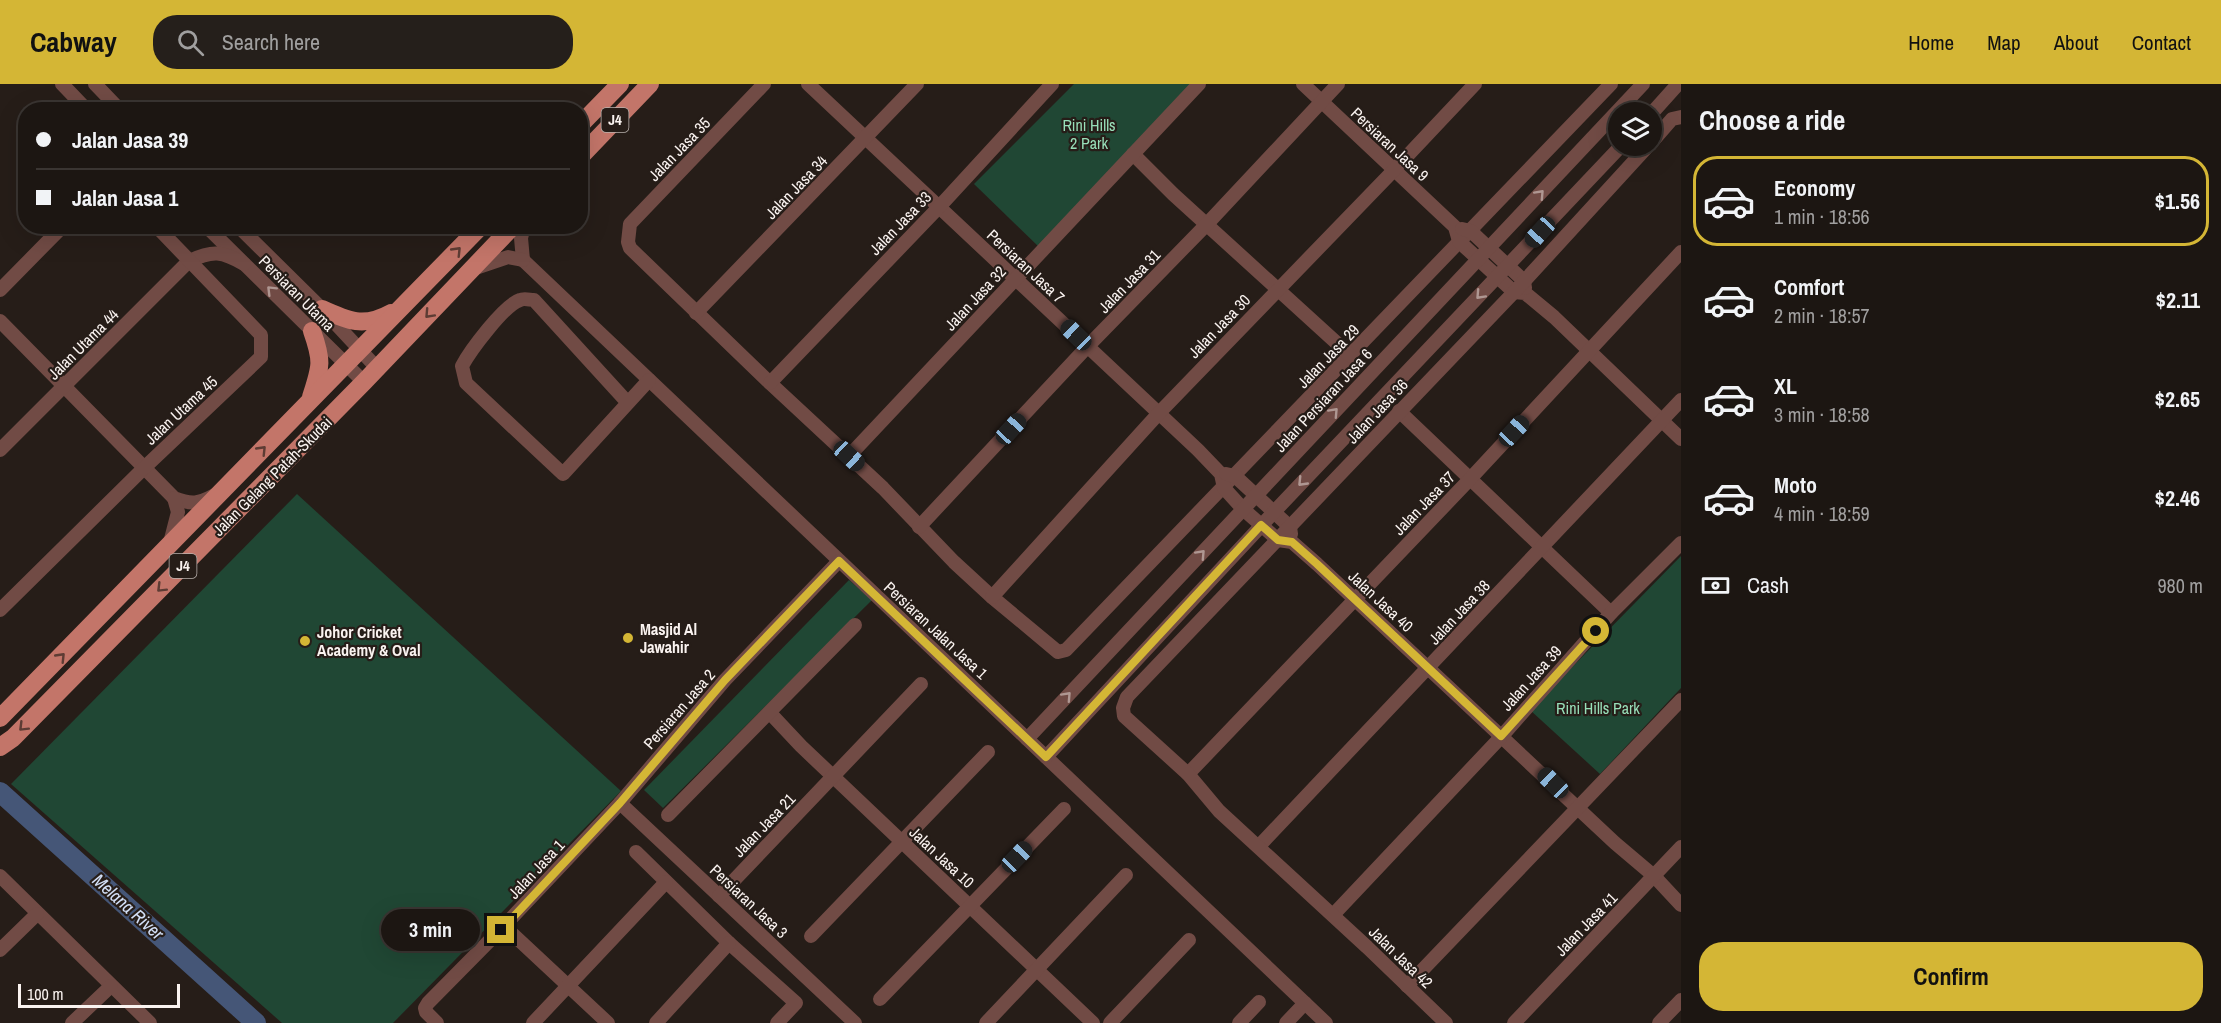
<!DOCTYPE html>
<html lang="en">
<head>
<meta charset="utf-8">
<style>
	body { margin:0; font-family:"Archivo Narrow",sans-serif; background:#251f1b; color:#f1f3f6; height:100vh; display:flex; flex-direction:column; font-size:22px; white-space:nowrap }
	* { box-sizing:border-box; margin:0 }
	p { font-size:20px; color:#a09f9f }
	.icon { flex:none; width:33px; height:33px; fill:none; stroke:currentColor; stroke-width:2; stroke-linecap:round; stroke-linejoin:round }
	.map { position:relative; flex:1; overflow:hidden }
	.side { display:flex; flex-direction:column; background:#1c1612; width:540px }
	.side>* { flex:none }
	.top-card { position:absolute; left:18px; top:18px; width:570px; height:132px; border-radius:24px; box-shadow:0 6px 24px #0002,0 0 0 2px #3a3532; display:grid; align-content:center; height:132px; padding:0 18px; background:#1c1612 }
	.tools { position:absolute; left:1608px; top:18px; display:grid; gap:12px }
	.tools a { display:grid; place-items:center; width:54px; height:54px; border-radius:50%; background:#1c1612; box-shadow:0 6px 24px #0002,0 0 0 2px #3a3532; font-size:30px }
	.scale { position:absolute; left:18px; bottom:15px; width:162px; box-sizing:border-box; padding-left:6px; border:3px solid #faf3f0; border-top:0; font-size:16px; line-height:21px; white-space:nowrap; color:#faf3f0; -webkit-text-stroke:4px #261d18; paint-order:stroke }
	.end { position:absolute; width:27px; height:27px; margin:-14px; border:8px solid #d4b635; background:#111; box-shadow:0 0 0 3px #111 }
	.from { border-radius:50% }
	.bubble { position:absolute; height:42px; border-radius:21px; background:#1c1612; box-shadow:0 6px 24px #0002,0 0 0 2px #3a3532; font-size:20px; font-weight:800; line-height:42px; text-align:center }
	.car { position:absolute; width:18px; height:36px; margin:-18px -9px; border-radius:8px; box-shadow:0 0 4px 2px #0007; background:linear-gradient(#222 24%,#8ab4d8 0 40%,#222 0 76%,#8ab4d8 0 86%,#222 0) }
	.top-card b { display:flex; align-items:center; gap:21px; height:57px; font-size:22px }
	.top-card b+b { border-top:2px solid #3a3532 }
	.top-card i { width:15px; height:15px; background:#f1f3f6 }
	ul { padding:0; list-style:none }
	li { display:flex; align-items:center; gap:18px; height:90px; margin:0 12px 9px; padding:0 6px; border:3px solid transparent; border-radius:24px }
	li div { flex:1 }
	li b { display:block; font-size:22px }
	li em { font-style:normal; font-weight:800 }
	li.current { border-color:#d4b635 }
	li>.icon { width:54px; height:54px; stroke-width:1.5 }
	h2 { padding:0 18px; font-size:27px; line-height:72px }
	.pay { display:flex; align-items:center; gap:15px; height:66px; padding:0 18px; font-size:22px }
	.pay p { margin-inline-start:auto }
	.cta { display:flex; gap:12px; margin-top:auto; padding:12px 18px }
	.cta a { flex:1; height:69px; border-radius:24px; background:#d4b635; color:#111; font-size:24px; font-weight:800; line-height:69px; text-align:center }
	header { display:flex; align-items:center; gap:36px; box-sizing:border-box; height:84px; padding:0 30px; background:#d4b635; color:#111 }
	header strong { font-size:28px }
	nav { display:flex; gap:33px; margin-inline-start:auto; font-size:21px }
	.search { width:420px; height:54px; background:#251f1b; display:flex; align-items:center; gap:15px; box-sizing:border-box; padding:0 21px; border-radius:24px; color:#a09f9f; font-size:22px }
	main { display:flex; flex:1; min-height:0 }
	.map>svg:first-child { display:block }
	.green { fill:#204734 }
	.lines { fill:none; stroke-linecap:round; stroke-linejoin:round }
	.river { stroke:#455677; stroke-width:20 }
	.minor { stroke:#714b45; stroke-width:14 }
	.major { stroke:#c37569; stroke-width:18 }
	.oneway { stroke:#af9792 }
	.oneway2 { stroke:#5d3c34 }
	.route { stroke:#d4b635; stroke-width:8 }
	.poi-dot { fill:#d4b635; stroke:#261d18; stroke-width:2 }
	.labels { text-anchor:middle; stroke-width:4.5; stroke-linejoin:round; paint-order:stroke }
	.shield { fill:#261d18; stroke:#bab3af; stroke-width:1.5 }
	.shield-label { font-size:15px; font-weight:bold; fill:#faf3f0 }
	.park-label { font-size:16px; fill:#98dfb9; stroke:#261d18 }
	.street-label { font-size:16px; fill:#faf3f0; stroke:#261d18 }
	.poi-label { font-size:16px; font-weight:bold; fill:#faf3f0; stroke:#261d18; text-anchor:start }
	.water-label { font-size:18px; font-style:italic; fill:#d3e0f8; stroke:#261d18 }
</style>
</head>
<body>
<header>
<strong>Cabway</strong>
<div class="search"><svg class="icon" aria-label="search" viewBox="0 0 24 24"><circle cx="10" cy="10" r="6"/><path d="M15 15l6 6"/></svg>Search here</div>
<nav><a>Home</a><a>Map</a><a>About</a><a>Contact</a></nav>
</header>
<main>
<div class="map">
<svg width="1681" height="939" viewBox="0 0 1681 939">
	<rect width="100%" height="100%" fill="#261d18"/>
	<g class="green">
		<path d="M 1074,0 L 1202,0 L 1041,165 L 974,100 Z"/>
		<path d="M 297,410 L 621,707 L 393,939 L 282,939 L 11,700 Z"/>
		<path d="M 1681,472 L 1681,604 L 1600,690 L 1530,626 Z"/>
		<path d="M 849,496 L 872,516 L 663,724 L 644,706 Z"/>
	</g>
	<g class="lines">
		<path class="river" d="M 0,708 L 256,939"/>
		<g class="minor">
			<path d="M 62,0 L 87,26"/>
			<path d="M 95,0 L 120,26"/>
			<path d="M 764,0 L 630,140 L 628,158 L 630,164 L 770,299 L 883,404 L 954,478 L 992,513 L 1058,568 L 1066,566 L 1611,0"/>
			<path d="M 808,0 L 1198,366 L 1221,390 L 1224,404 L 1243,425 L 1278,456 L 1292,458 L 1317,480 L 1615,759 L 1654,792 L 1681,821"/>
			<path d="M 1303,0 L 1455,143 L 1459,157 L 1465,163 L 1514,208 L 1525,209 L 1554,233 L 1681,355"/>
			<path d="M 1652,29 L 1678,0"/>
			<path d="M 1652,58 L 1672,35 L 1681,33"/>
			<path d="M 1133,70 L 1173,110 L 1351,272"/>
			<path d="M 206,142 L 364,298"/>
			<path d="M 238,142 L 322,225 L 377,284"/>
			<path d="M 1462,145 L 1471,147 L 1476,152 L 1524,197 L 1525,204"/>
			<path d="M 523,176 L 1326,939"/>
			<path d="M 523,176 L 521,154 L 524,142"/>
			<path d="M 476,184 L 508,173 L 523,176"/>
			<path d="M 0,206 L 63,142"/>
			<path d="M 696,229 L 917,0"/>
			<path d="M 0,237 L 174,414 C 192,421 198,420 215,411"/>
			<path d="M 770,299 L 940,122 L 1052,0"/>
			<path d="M 628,319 L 534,216 C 530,216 524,214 520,216 C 504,221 470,267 462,282 L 466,299 L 563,390 L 649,296"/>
			<path d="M 1399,327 L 1611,529"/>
			<path d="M 0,366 L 189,177 C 213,166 222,167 244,180"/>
			<path d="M 849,372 L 1199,0"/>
			<path d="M 1226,390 L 1235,392 L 1290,443 L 1291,450"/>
			<path d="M 919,443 L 1087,263 L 1207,140 L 1338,0"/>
			<path d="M 170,459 L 178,428 L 174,414"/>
			<path d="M 992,513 L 1159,329 L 1394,86 L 1475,0"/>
			<path d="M 0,526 L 144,384 L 261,273 L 261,251 L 156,142"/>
			<path d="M 770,629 L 801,662 L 1093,939"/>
			<path d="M 1027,655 L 1643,0"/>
			<path d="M 1046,673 L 1274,428 L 1621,62"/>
			<path d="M 1188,690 L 1470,395 L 1681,168"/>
			<path d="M 620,719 L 855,939"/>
			<path d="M 668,731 L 855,541"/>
			<path d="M 1259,762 L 1681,316"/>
			<path d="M 636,768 L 729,859 L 796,919 L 777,939"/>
			<path d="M 0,792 L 150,939"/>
			<path d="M 719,812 L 921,600"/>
			<path d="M 1333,831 L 1501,653 L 1611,529 L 1681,459"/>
			<path d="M 504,842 L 608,939"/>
			<path d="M 811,852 L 988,668"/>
			<path d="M 0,866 L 37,830"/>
			<path d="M 1407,902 L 1681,616"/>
			<path d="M 880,915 L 1064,725"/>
			<path d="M 72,939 L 111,902"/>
			<path d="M 437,939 L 426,928 L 425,924 L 428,919 L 504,842 L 620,719 L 725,596 L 839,477"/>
			<path d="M 533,939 L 666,798"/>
			<path d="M 656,939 L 729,859"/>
			<path d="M 986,939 L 1126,791"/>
			<path d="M 1110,939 L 1189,856"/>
			<path d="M 1239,939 L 1259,918"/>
			<path d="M 1286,939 L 1305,919"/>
			<path d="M 1446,939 L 1367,863 L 1219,727 L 1188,690 L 1124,632 L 1123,624 L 1127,613 L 1518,204 L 1648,62"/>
			<path d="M 1514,939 L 1681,763"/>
			<path d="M 1659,939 L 1681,916"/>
		</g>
		<g class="major">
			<path d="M 580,41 L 620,0"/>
			<path d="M 580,73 L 650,0"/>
			<path d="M 322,225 C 348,237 364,244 391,229"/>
			<path d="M 311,313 C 321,282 323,278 312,247"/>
			<path d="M 0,634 L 481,142"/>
			<path d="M 0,663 L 13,654 L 364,298 L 513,142"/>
		</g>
	</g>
	<defs><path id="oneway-chevron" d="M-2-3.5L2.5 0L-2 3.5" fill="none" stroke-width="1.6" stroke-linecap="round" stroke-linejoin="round" transform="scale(1.5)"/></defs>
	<g class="oneway">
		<use href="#oneway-chevron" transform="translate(1540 110) rotate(-47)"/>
		<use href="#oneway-chevron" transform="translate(271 206) rotate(-135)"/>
		<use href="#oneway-chevron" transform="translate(1480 211) rotate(133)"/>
		<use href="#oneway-chevron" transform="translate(1334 328) rotate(-47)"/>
		<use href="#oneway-chevron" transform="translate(1302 398) rotate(134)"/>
		<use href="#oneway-chevron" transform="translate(1201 470) rotate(-47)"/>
		<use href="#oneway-chevron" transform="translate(1067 612) rotate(-47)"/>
	</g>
	<g class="oneway2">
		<use href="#oneway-chevron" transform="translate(457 167) rotate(-46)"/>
		<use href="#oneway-chevron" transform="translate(429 230) rotate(133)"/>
		<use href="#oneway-chevron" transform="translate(262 366) rotate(-46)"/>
		<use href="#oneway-chevron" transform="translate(161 504) rotate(135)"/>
		<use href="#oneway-chevron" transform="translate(61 573) rotate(-46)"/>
		<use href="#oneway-chevron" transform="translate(23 643) rotate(135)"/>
	</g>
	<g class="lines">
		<path class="route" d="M 501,846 L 620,719 L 725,596 L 839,477 L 1046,673 L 1261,441 L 1278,456 L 1292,458 L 1317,480 L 1501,652 L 1596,547"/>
	</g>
	<g class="poi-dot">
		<circle cx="628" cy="554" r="6"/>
		<circle cx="305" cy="557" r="6"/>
	</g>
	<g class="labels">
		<g class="shield">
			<rect x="601.5" y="24" width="27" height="24" rx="4.5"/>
			<rect x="169.5" y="470" width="27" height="24" rx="4.5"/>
		</g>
		<g class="shield-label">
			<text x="615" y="41">J4</text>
			<text x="183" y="487">J4</text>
		</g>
		<g class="park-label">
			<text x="1089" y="47">Rini Hills<tspan x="1089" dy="18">2 Park</tspan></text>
			<text x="1598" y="630">Rini Hills Park</text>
		</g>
		<g class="street-label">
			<text transform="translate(1390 60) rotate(43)" y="6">Persiaran Jasa 9</text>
			<text transform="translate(679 65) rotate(-46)" y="6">Jalan Jasa 35</text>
			<text transform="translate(796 103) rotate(-46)" y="6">Jalan Jasa 34</text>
			<text transform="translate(900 139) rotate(-46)" y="6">Jalan Jasa 33</text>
			<text transform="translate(1026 182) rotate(43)" y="6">Persiaran Jasa 7</text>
			<text transform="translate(1129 197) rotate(-46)" y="6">Jalan Jasa 31</text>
			<text transform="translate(297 209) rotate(45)" y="6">Persiaran Utama</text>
			<text transform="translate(975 214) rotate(-47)" y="6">Jalan Jasa 32</text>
			<text transform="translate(1219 242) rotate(-46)" y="6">Jalan Jasa 30</text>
			<text transform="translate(83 260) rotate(-45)" y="6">Jalan Utama 44</text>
			<text transform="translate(1328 272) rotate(-46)" y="6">Jalan Jasa 29</text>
			<text transform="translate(1323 316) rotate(-47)" y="6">Jalan Persiaran Jasa 6</text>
			<text transform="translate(181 326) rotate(-43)" y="6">Jalan Utama 45</text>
			<text transform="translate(1377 327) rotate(-47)" y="6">Jalan Jasa 36</text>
			<text transform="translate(272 392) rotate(-45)" y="6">Jalan Gelang Patah-Skudai</text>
			<text transform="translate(1424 419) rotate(-46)" y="6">Jalan Jasa 37</text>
			<text transform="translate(1381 517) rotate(43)" y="6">Jalan Jasa 40</text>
			<text transform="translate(1459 528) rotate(-47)" y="6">Jalan Jasa 38</text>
			<text transform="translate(936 546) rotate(43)" y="6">Persiaran Jalan Jasa 1</text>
			<text transform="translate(1531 594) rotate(-48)" y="6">Jalan Jasa 39</text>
			<text transform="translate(679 625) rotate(-49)" y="6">Persiaran Jasa 2</text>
			<text transform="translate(764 741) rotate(-46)" y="6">Jalan Jasa 21</text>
			<text transform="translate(942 773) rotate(43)" y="6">Jalan Jasa 10</text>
			<text transform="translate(536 785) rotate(-47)" y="6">Jalan Jasa 1</text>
			<text transform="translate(749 817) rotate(43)" y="6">Persiaran Jasa 3</text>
			<text transform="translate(1586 840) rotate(-46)" y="6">Jalan Jasa 41</text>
			<text transform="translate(1401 873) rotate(44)" y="6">Jalan Jasa 42</text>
		</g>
		<g class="poi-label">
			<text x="640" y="551">Masjid Al<tspan x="640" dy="18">Jawahir</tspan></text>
			<text x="317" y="554">Johor Cricket<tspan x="317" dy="18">Academy &amp; Oval</tspan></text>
		</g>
		<g class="water-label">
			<text transform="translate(128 823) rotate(42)" y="6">Melana River</text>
		</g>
	</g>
</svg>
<div class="tools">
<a><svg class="icon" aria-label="layers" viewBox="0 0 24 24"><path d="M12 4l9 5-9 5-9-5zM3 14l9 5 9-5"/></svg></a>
</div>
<div class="scale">100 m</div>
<i class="end from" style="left:1596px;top:547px"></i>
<i class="end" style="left:501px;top:846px"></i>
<div class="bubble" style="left:381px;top:825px;width:99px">3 min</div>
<i class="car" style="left:1540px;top:148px;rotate:223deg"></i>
<i class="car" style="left:1076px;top:251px;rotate:314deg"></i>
<i class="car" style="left:1011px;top:345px;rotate:43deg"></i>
<i class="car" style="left:1514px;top:347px;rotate:43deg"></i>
<i class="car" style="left:849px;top:372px;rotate:133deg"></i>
<i class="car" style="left:1553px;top:699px;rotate:314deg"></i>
<i class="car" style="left:1017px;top:773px;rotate:44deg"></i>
<div class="top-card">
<b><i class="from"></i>Jalan Jasa 39</b>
<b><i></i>Jalan Jasa 1</b>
</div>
</div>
<section class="side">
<h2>Choose a ride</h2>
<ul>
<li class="current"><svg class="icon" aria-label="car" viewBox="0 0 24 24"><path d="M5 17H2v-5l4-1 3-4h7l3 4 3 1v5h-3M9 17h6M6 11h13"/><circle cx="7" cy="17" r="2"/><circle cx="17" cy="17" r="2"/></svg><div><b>Economy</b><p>1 min · 18:56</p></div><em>$1.56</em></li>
<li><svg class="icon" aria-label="car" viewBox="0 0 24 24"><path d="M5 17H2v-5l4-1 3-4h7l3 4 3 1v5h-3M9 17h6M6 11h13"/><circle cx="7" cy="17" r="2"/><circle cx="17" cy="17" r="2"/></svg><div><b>Comfort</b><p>2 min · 18:57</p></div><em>$2.11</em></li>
<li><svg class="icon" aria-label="car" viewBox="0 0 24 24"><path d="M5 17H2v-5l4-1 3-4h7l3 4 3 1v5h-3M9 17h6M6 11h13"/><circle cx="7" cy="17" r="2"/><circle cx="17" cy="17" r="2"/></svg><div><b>XL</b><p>3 min · 18:58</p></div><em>$2.65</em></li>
<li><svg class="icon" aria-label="car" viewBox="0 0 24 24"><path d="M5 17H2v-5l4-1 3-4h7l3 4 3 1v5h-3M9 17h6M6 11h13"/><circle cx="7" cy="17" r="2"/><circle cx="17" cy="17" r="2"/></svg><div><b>Moto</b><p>4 min · 18:59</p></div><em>$2.46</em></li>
</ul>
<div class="pay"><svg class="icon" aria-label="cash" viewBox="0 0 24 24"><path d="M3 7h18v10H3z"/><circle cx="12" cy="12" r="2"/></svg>Cash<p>980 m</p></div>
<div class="cta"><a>Confirm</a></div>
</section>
</main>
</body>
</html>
